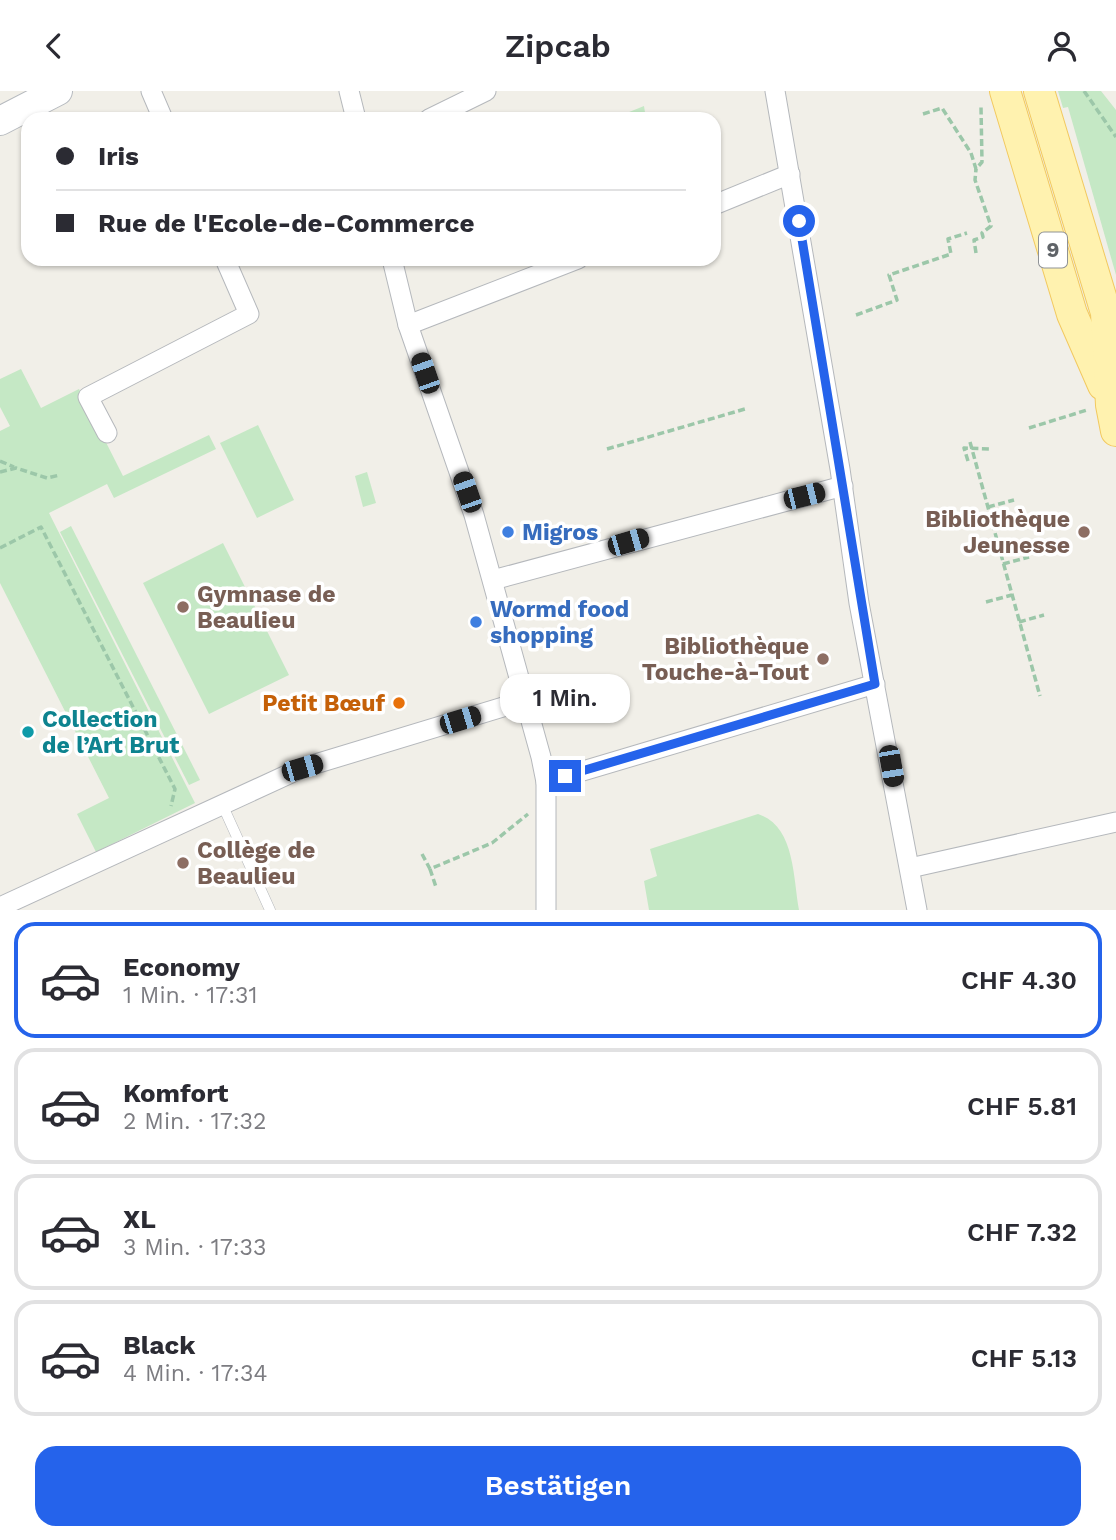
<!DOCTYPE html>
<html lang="de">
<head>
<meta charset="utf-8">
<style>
	body { margin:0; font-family:"Work Sans",sans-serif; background:#f7f7f7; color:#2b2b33; height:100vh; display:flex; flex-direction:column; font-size:26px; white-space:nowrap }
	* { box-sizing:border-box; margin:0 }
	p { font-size:23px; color:#7c7c81 }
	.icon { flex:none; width:38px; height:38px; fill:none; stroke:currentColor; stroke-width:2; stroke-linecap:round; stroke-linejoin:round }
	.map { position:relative; height:819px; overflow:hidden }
	.drawer { display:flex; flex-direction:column; background:#fff; flex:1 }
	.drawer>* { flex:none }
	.banner { position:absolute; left:21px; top:21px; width:700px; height:154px; border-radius:21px; box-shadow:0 2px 5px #0004; display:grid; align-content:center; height:154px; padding:0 35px; background:#fff }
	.end { position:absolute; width:32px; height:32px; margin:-16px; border:9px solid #2563eb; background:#fff; box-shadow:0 0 0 4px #fff }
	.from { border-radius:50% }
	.bubble { position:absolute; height:49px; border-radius:21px; background:#fff; box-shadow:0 2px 5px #0004; font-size:23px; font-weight:600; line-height:49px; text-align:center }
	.car { position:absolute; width:21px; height:42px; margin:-21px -10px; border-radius:9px; box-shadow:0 0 5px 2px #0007; background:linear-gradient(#222 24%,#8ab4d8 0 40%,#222 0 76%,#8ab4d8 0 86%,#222 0) }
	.banner b { display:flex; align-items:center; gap:24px; height:66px; font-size:26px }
	.banner b+b { border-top:2px solid #e1e1e2 }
	.banner i { width:18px; height:18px; background:#2b2b33 }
	ul { padding:12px 0 0; list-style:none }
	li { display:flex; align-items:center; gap:21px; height:116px; margin:0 14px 10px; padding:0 21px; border:4px solid #e1e1e2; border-radius:21px }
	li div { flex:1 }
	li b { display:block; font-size:26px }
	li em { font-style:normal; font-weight:600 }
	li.current { border-color:#2563eb }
	li>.icon { width:63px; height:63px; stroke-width:1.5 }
	.button { display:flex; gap:14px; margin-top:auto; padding:14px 35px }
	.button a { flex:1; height:80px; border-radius:21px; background:#2563eb; color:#fff; font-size:28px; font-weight:600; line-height:80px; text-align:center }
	header { display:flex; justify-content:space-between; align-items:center; height:91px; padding:0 35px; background:#fff; font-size:32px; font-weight:600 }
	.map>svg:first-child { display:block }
	.green { fill:#c5e8c5 }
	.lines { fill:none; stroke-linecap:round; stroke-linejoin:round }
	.lane-casing { stroke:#b5b8bc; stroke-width:11 }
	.street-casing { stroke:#b5b8bc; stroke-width:21 }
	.secondary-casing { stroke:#b6babf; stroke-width:30 }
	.primary-casing { stroke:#f2c960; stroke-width:32 }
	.path { stroke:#9cc7a9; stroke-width:3.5; stroke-dasharray:7 3.5; stroke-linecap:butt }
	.lane { stroke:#fff; stroke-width:10 }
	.street { stroke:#fff; stroke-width:19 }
	.secondary { stroke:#fff; stroke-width:28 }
	.primary { stroke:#fff2af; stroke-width:30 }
	.route { stroke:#2563eb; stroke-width:9 }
	.shop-dot { fill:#3f7fe0; stroke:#fff; stroke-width:2.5 }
	.education-dot { fill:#8d6e63; stroke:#fff; stroke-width:2.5 }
	.food-dot { fill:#e8710a; stroke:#fff; stroke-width:2.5 }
	.culture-dot { fill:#0f9aa8; stroke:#fff; stroke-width:2.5 }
	.labels { text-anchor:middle; stroke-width:7; stroke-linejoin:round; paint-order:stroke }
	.shield { fill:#fff; stroke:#8f9295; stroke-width:2 }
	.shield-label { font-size:21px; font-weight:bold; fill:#5f6368 }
	.education-label { font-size:23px; font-weight:bold; fill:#785e54; stroke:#fff; text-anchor:end }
	.shop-label { font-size:23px; font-weight:bold; fill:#366cbe; stroke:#fff; text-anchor:start }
	.food-label { font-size:23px; font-weight:bold; fill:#c56008; stroke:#fff; text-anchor:end }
	.culture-label { font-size:23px; font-weight:bold; fill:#0d838f; stroke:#fff; text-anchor:start }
</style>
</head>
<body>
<header><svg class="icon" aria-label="back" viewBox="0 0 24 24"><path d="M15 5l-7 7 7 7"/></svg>Zipcab<svg class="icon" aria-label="person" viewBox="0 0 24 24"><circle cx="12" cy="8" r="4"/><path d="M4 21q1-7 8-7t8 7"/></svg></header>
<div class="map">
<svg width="1116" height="819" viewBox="0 0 1116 819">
	<rect width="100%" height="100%" fill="#f1efe8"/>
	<g class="green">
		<path d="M 1058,0 L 1101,0 L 1116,19 L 1116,184 L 1068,16 L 1063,17 Z"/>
		<path d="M 644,15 L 646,28 L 612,28 Z"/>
		<path d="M 21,278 L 41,317 L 79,298 L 123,385 L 209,344 L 216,358 L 114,407 L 107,393 L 49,422 L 195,712 L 96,761 L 77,723 L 109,707 L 0,492 L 0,340 L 10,335 L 0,316 L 0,288 Z"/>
		<path d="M 258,334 L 294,409 L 257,427 L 220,352 Z"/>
		<path d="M 367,381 L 376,412 L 363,416 L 355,385 Z"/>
		<path d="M 71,435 L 200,689 L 189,694 L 60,441 Z"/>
		<path d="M 223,452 L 289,584 L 209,623 L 143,492 Z"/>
		<path d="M 758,723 C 795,735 793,786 799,819 L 649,819 L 644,790 L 657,785 L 650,758 Z"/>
	</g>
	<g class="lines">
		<defs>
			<path id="lane" d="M 222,713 L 270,819"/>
			<g id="street">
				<path d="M 151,0 L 163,28"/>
				<path d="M 349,0 L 356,28"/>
				<path d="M 775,0 L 840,378 L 859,512 L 917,819"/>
				<path d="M 429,28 L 486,0"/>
				<path d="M 714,114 L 790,83"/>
				<path d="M 392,168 L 408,234 L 474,424 L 541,666 L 546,691 L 546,819"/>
				<path d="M 408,234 L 578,168"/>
				<path d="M 107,342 L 88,306 L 249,223 L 225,168"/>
				<path d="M 493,489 L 843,395"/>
				<path d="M 546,691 L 875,593"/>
				<path d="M 910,777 L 1116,731"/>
				<path d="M 0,816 L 302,677 L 526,609"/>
			</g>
			<path id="secondary" d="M 0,30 L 58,0"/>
			<g id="primary">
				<path d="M 1005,0 L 1072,223 L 1103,294"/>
				<path d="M 1039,0 L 1106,222 L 1111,314 L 1116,340"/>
			</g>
		</defs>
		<use href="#lane" class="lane-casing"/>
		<use href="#street" class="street-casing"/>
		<use href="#secondary" class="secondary-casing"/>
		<use href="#primary" class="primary-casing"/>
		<g class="path">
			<path d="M 1084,0 L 1116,46"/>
			<path d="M 923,23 L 942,17 L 971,62 L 976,78 L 982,71 L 981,16"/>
			<path d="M 655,28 L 658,27"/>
			<path d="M 976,162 L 974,149 L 983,146 L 982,142 L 991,135 L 975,89 L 976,78"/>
			<path d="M 856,224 L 897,209 L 889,184 L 951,163 L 948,148 L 967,142"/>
			<path d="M 1029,337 L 1087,319"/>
			<path d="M 970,351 L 1040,605"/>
			<path d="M 607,358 L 745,318"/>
			<path d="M 0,370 L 14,376"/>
			<path d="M 968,370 L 964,357 L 992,358"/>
			<path d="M 0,381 L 16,377 L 47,387 L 60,384"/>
			<path d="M 988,416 L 1014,409"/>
			<path d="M 0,457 L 41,436 L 175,698 L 171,715"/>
			<path d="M 1003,473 L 1029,466"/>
			<path d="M 986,511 L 1012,504"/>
			<path d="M 1019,531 L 1044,524"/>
			<path d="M 422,763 L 430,778 L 492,752 L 528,723"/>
			<path d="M 430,778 L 436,796"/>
		</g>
		<use href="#lane" class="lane"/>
		<use href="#street" class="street"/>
		<use href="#secondary" class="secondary"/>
		<use href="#primary" class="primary"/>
	</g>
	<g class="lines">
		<path class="route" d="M 565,685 L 875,593 L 799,130"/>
	</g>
	<g class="shop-dot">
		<circle cx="508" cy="441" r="7"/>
		<circle cx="476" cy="531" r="7"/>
	</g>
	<g class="education-dot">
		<circle cx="1084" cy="441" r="7"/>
		<circle cx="183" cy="516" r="7"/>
		<circle cx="823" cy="568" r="7"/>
		<circle cx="183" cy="772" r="7"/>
	</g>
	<circle class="food-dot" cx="399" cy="612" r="7"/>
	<circle class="culture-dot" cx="28" cy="641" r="7"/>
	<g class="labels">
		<rect class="shield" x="1039" y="141.5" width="28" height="35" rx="5"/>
		<g class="shield-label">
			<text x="1053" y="166">9</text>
		</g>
		<g class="education-label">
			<text x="1070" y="436">Bibliothèque<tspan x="1070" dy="26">Jeunesse</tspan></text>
			<text x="197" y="511" text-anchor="start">Gymnase de<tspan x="197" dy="26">Beaulieu</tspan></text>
			<text x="809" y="563">Bibliothèque<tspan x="809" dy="26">Touche-à-Tout</tspan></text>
			<text x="197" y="767" text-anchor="start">Collège de<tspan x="197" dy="26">Beaulieu</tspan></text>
		</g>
		<g class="shop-label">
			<text x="522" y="449">Migros</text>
			<text x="490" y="526">Wormd food<tspan x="490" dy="26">shopping</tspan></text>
		</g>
		<g class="food-label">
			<text x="385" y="620">Petit Bœuf</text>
		</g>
		<g class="culture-label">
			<text x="42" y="636">Collection<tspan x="42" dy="26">de l’Art Brut</tspan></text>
		</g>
	</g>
</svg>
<i class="end from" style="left:799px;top:130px"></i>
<i class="end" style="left:565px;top:685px"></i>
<div class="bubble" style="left:500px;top:583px;width:130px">1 Min.</div>
<i class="car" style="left:425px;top:282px;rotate:341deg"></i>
<i class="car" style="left:467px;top:401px;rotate:341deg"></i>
<i class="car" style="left:804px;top:405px;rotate:76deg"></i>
<i class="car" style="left:628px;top:451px;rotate:74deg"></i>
<i class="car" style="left:460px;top:629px;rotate:73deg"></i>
<i class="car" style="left:891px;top:675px;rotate:170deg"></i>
<i class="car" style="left:302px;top:677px;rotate:74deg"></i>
<div class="banner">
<b><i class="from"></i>Iris</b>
<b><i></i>Rue de l'Ecole-de-Commerce</b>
</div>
</div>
<section class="drawer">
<ul>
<li class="current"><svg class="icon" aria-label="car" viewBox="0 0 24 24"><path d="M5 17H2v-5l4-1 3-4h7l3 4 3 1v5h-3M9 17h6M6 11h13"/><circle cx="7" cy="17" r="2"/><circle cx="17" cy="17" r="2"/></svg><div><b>Economy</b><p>1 Min. · 17:31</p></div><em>CHF 4.30</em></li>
<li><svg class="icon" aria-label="car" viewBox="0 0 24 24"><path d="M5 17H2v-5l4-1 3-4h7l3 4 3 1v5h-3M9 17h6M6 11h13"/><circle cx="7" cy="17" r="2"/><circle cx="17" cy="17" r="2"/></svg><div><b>Komfort</b><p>2 Min. · 17:32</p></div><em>CHF 5.81</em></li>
<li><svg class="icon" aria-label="car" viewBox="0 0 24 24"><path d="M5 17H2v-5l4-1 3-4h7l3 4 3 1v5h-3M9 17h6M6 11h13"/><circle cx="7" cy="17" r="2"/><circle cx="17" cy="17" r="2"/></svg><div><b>XL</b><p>3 Min. · 17:33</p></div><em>CHF 7.32</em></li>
<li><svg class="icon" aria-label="car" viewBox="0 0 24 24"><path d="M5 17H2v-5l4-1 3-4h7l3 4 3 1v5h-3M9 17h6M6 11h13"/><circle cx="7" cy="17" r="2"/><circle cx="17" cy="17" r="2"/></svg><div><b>Black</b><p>4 Min. · 17:34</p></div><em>CHF 5.13</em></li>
</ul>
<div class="button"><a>Bestätigen</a></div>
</section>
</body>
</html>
